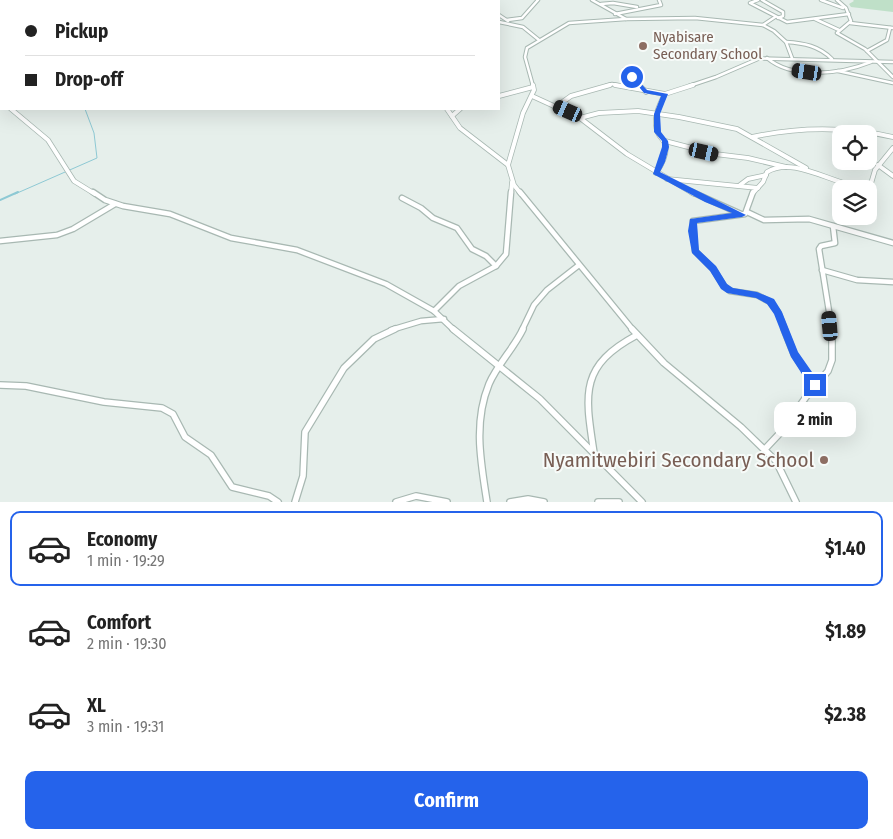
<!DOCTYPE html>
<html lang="en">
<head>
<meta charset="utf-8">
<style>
	body { margin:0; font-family:"Fira Sans Condensed",sans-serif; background:#f6f6f6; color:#222; height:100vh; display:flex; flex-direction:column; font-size:19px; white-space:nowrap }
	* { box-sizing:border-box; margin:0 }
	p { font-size:16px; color:#767676 }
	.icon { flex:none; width:28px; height:28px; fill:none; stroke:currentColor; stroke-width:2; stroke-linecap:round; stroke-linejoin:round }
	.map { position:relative; height:502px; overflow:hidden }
	.sheet { display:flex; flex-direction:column; background:#fff; flex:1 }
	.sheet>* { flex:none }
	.hud { position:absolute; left:0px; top:0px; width:500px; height:110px; box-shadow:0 5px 20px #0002; display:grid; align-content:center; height:110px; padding:0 25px; background:#fff }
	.controls { position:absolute; left:832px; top:125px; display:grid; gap:10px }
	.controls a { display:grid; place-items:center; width:45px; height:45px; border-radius:10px; background:#fff; box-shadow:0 5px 20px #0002; font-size:25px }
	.end { position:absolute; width:22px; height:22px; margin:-11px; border:6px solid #2563eb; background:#fff; box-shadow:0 0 0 2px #fff }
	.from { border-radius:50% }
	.bubble { position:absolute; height:35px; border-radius:10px; background:#fff; box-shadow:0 5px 20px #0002; font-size:16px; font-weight:700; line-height:35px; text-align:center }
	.car { position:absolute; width:15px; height:30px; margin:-15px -8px; border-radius:6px; box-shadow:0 0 4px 1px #0007; background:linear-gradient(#222 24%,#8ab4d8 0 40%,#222 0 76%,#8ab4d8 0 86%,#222 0) }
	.hud b { display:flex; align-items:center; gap:18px; height:48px; font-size:19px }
	.hud b+b { border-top:1px solid #e0e0e0 }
	.hud i { width:12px; height:12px; background:#222 }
	ul { padding:9px 0 0; list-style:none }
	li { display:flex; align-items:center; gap:15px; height:75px; margin:0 10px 8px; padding:0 15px; border:2px solid transparent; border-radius:10px }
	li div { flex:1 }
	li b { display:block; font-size:19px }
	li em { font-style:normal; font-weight:700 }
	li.active { border-color:#2563eb }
	li>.icon { width:45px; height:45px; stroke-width:1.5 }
	.cta { display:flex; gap:10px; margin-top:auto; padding:10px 25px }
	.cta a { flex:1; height:58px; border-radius:10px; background:#2563eb; color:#fff; font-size:20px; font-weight:700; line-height:58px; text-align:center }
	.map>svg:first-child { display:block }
	.green { fill:#bfe0c8 }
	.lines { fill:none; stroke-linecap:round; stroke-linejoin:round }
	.stream-far1 { stroke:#8ec9d4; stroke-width:1 }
	.stream { stroke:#8ec9d4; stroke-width:2 }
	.street-far3-casing { stroke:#a8b8b2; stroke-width:4.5 }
	.street-far2-casing { stroke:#a8b8b2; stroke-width:5.5 }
	.street-far1-casing { stroke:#a8b8b2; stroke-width:7 }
	.street-casing { stroke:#a8b8b2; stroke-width:8 }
	.street-far3 { stroke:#fff; stroke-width:2.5 }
	.street-far2 { stroke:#fff; stroke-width:4 }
	.street-far1 { stroke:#fff; stroke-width:4.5 }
	.street { stroke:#fff; stroke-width:5.5 }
	.route { fill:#2563eb }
	.education-dot { fill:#8d6e63; stroke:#f7fbf9; stroke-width:2 }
	.labels { text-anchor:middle; stroke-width:4; stroke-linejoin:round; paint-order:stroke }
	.far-education-label { font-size:15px; fill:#785e54; stroke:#f7fbf9; text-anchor:start }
	.near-education-label { font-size:21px; fill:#785e54; stroke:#f7fbf9; text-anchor:end }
</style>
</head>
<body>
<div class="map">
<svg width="893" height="502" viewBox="0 0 893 502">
	<rect width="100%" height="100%" fill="#e6efeb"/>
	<path class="green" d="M 853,0 L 893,0 L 893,12 L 851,7 L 849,4 L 854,1 Z"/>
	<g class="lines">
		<path class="stream-far1" d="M 15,194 L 97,158 L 94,133 L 85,109"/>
		<path class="stream" d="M 0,200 L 18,192"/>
		<defs>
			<g id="street-far3">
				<path d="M 478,0 L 485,1"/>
				<path d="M 592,0 L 626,19 L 695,18 L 763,25 L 774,31 L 786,42 L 792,58"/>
				<path d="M 758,0 L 750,3 L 787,22 L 849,14"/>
				<path d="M 762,0 L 783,12 L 783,16 L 778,18"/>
				<path d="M 821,0 L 843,8"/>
				<path d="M 837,0 L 846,8 L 851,21 L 837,33 L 865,49 L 893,77"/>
				<path d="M 257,1 L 265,0"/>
				<path d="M 601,4 L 613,3 L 637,7"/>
				<path d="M 615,14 L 661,5 L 659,0"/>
				<path d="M 499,15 L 508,21"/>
				<path d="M 815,19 L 839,30"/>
				<path d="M 507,20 L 522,18 L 538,0"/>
				<path d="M 499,22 L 523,27 L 539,40"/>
				<path d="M 850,23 L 893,28"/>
				<path d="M 763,25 L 775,17"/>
				<path d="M 786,42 C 804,43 819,46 832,59"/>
				<path d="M 867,51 L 887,40 L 890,28"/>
				<path d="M 746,58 L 893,62"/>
				<path d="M 767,58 C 793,80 841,74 871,62"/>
				<path d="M 625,69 L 640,86"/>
				<path d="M 838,71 L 893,83"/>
				<path d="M 533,86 L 525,57 L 527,48 L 569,23 L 626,19"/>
				<path d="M 606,86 L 612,84 L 622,86"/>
				<path d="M 689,86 L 716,77 L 760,58"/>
			</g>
			<g id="street-far2">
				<path d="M 615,85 L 665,94 L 693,85"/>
				<path d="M 639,85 L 646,92"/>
				<path d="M 0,91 L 1,94"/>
				<path d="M 499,96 L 533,87"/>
				<path d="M 532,96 L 580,118 L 627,154 L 694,194"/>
				<path d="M 557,106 L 571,96 L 610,85"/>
				<path d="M 11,109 L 48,140 L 74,181 L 95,194"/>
				<path d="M 447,109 L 460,128 L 508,165 L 514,185 L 521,194"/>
				<path d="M 452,116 L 460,109"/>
				<path d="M 580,118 L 599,113 L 638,111 L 679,117 L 737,129 L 806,168"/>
				<path d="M 752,137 C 798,127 847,127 893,137"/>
				<path d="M 665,141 L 715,154 L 748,158 L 786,167"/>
				<path d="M 508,165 L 523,113 L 534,90 L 533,85"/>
				<path d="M 878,165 L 893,176"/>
				<path d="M 656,173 C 661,166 666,156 666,147 C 665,140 660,138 658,133 C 652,120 659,105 665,94"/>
				<path d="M 667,179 L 758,188"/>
				<path d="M 740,185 L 748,179 L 766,175"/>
				<path d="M 511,194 L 512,182"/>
				<path d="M 752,194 L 763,182 L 767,172 C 796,154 839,190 870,187 L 875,170 L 893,148"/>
			</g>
			<g id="street-far1">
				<path d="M 93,192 L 105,200 L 123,206 L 170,214 L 231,238 L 297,250 L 386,284 L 434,311 L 454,330"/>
				<path d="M 520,192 L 633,330"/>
				<path d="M 692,192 L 741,214"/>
				<path d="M 753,192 L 745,214 L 693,221 L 695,251 L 713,269 L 724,286 L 730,291 L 757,295 L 770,302 L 778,312 L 785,330"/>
				<path d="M 402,198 L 421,208 L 433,218 L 457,228 L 472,249 L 486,256 L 496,266"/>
				<path d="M 747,212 L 764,220 L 809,219 L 893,243"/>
				<path d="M 0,241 L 57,235 L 73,229 L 115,204"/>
				<path d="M 822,270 L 857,280 L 893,282"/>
				<path d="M 434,311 L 459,286 L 496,266 L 506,254 L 511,192"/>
				<path d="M 391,330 L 421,321 L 444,319"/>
				<path d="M 522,330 L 534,305 L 547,290 L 579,265"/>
				<path d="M 832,330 L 819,249 L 821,246 L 835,243 L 833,226"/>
			</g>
			<g id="street">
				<path d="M 453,329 L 540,399 L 642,502"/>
				<path d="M 632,329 L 664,363 L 741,427 L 776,461 L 796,502"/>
				<path d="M 784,329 L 794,354 L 815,385"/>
				<path d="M 0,385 L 26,386 L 104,402 L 162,408 L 173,414 L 185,437 L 211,455 L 232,487 L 269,496 L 278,502"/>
				<path d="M 765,449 L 781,432 L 806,397 L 828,371 L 832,360 L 832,329"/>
				<path d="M 594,453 C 585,394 579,366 637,335"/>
				<path d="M 295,502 L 303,476 L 305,432 L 344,368 L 374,339 L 395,329"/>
				<path d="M 396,502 L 416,496 L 447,502"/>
				<path d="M 487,502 C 481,463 473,423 489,384 C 497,365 514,348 523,329"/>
				<path d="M 510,502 L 528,499 L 544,502"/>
				<path d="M 598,502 L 619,502"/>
			</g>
		</defs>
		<use href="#street-far3" class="street-far3-casing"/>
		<use href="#street-far2" class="street-far2-casing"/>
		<use href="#street-far1" class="street-far1-casing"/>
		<use href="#street" class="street-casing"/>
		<use href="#street-far3" class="street-far3"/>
		<use href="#street-far2" class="street-far2"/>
		<use href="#street-far1" class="street-far1"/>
		<use href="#street" class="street"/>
	</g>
	<path class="route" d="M 630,76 L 634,76 L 647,90 L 668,94 L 660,114 L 661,132 L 668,141 L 669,147 L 665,162 L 660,172 L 746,215 L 742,217 L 697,223 L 699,250 L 716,266 L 727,284 L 733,288 L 757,292 L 774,299 L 782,312 L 798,352 L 819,382 L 819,388 L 811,388 L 791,357 L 774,314 L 767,304 L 756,298 L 727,293 L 721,289 L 710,271 L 692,253 L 688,231 L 690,219 L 732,213 L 705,202 L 653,174 L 662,147 L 662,141 L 654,132 L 654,114 L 661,96 L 644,93 Z"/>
	<g class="education-dot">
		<circle cx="643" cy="46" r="5"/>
		<circle cx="824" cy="460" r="5"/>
	</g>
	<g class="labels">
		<g class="far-education-label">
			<text x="653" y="42">Nyabisare<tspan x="653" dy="17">Secondary School</tspan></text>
		</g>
		<g class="near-education-label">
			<text x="814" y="467">Nyamitwebiri Secondary School</text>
		</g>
	</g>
</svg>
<div class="controls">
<a><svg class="icon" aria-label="locate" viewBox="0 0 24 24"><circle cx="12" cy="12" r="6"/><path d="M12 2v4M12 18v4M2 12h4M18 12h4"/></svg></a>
<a><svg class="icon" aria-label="layers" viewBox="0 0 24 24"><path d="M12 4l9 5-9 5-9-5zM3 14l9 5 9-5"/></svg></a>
</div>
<i class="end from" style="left:632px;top:77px"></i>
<i class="end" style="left:815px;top:385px"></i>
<div class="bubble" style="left:774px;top:402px;width:82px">2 min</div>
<i class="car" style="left:807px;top:72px;rotate:279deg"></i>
<i class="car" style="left:568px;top:111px;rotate:294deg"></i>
<i class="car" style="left:704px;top:152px;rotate:103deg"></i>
<i class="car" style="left:830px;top:326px;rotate:355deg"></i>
<div class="hud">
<b><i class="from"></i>Pickup</b>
<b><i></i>Drop-off</b>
</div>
</div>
<section class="sheet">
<ul>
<li class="active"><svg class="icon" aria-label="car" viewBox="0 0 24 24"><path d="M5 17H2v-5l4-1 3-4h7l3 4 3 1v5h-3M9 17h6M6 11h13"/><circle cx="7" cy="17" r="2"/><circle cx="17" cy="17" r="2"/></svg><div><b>Economy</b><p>1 min · 19:29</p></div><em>$1.40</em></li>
<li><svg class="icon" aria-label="car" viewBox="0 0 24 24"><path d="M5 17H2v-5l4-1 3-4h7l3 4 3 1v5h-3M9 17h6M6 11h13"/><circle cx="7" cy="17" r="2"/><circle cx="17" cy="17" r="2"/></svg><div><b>Comfort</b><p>2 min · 19:30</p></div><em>$1.89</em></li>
<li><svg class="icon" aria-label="car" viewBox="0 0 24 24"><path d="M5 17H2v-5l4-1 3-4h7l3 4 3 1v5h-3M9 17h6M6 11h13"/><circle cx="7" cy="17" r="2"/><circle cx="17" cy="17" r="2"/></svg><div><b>XL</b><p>3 min · 19:31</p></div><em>$2.38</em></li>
</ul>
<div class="cta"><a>Confirm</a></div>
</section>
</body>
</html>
